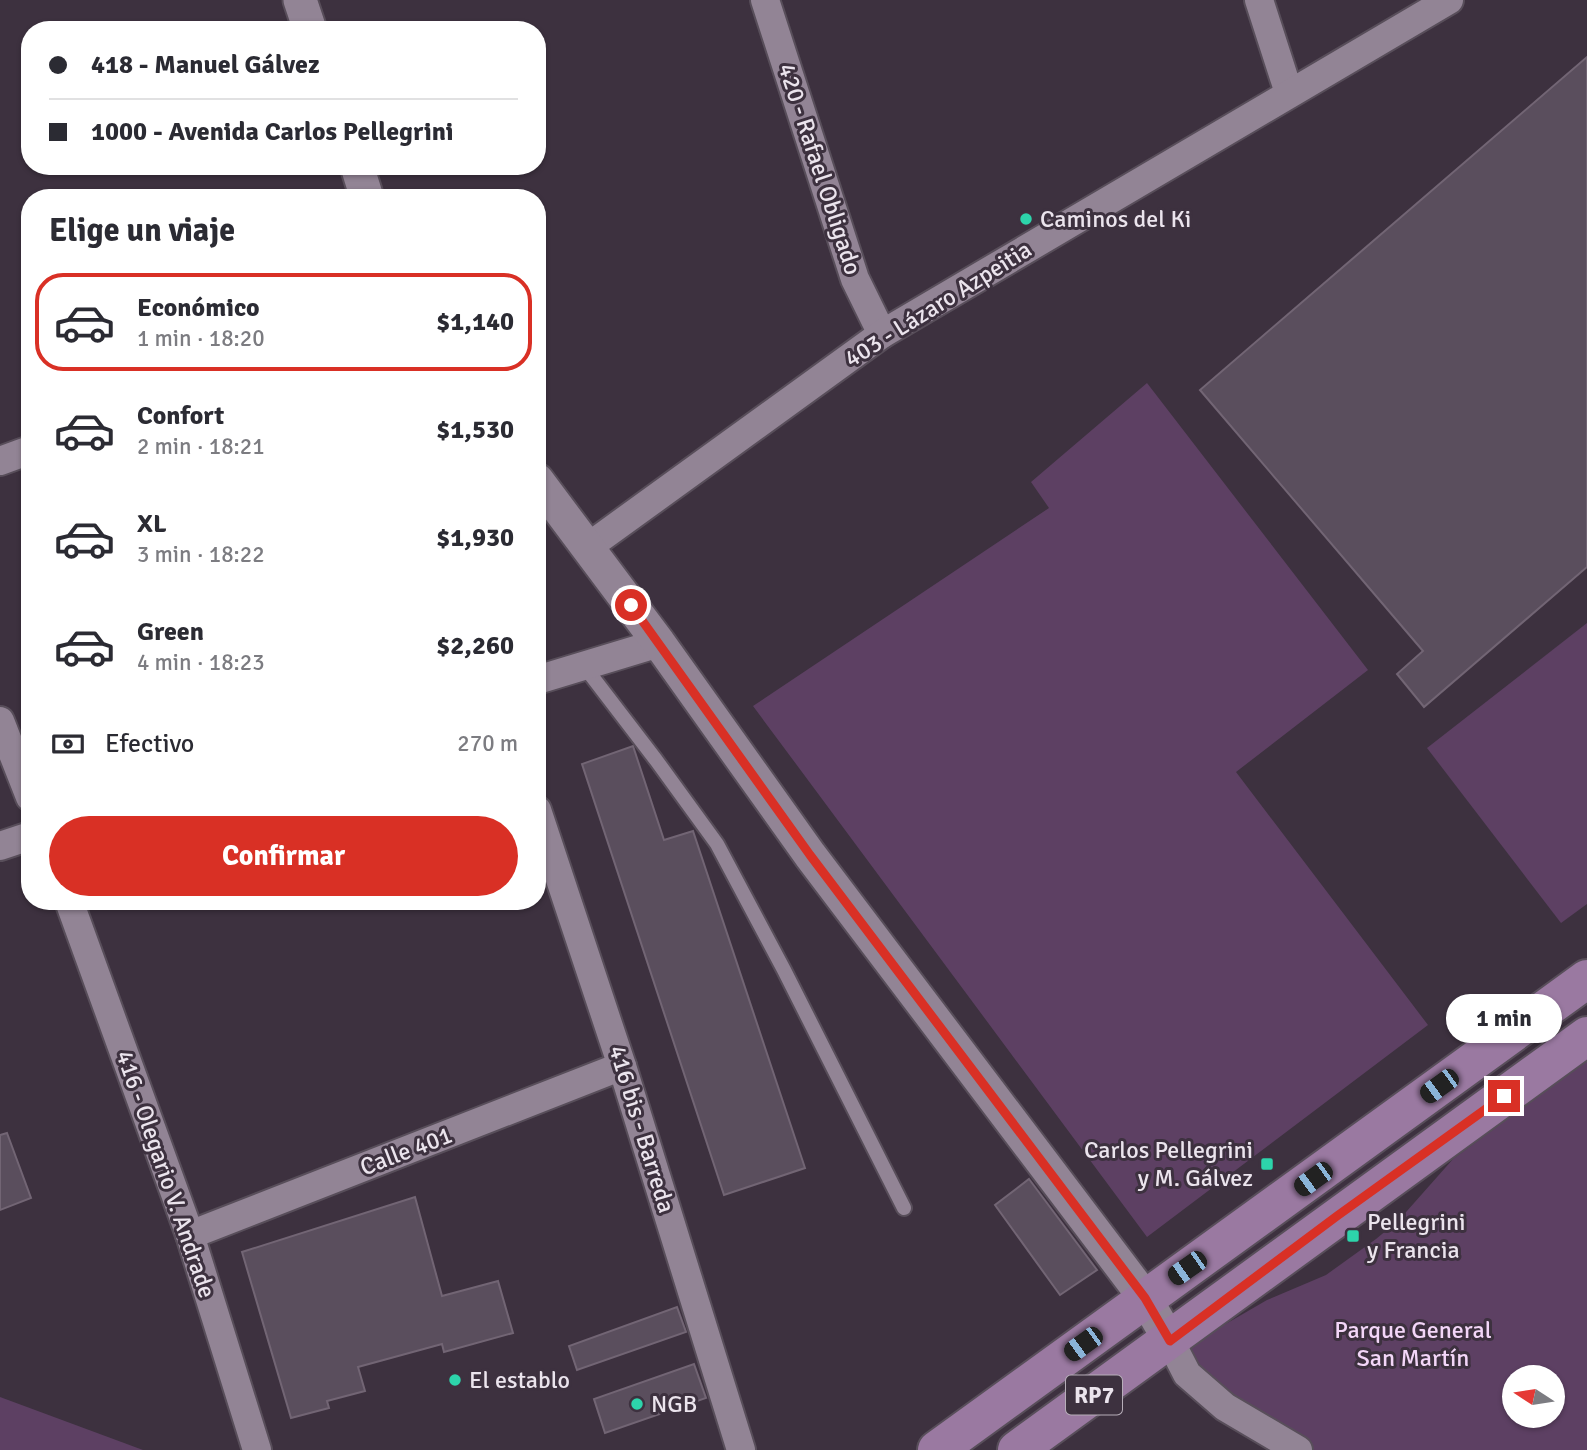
<!DOCTYPE html>
<html lang="es">
<head>
<meta charset="utf-8">
<style>
	body { margin:0; font-family:Signika,sans-serif; background:#f7f7f7; color:#2b2b33; height:100vh; display:flex; flex-direction:column; font-size:26px; white-space:nowrap }
	* { box-sizing:border-box; margin:0 }
	p { font-size:23px; color:#7c7c81 }
	.icon { flex:none; width:38px; height:38px; fill:none; stroke:currentColor; stroke-width:2; stroke-linecap:round; stroke-linejoin:round }
	.map { position:relative; flex:1; overflow:hidden }
	.side { position:absolute; left:21px; top:189px; width:525px; height:721px; display:flex; flex-direction:column; background:#fff; border-radius:28px; box-shadow:0 2px 5px #0004 }
	.side>* { flex:none }
	.banner { position:absolute; left:21px; top:21px; width:525px; height:154px; border-radius:28px; box-shadow:0 2px 5px #0004; display:grid; align-content:center; height:154px; padding:0 28px; background:#fff }
	.needle { width:46px; rotate:282deg }
	.tools { position:absolute; left:1502px; top:1365px; display:grid; gap:14px }
	.tools a { display:grid; place-items:center; width:63px; height:63px; border-radius:50%; background:#fff; box-shadow:0 2px 5px #0004; font-size:35px }
	.end { position:absolute; width:32px; height:32px; margin:-16px; border:9px solid #d93025; background:#fff; box-shadow:0 0 0 4px #fff }
	.from { border-radius:50% }
	.bubble { position:absolute; height:49px; border-radius:24px; background:#fff; box-shadow:0 2px 5px #0004; font-size:23px; font-weight:700; line-height:49px; text-align:center }
	.car { position:absolute; width:21px; height:42px; margin:-21px -10px; border-radius:9px; box-shadow:0 0 5px 2px #0007; background:linear-gradient(#222 24%,#8ab4d8 0 40%,#222 0 76%,#8ab4d8 0 86%,#222 0) }
	.banner b { display:flex; align-items:center; gap:24px; height:66px; font-size:26px }
	.banner b+b { border-top:2px solid #e1e1e2 }
	.banner i { width:18px; height:18px; background:#2b2b33 }
	ul { padding:0; list-style:none }
	li { display:flex; align-items:center; gap:21px; height:98px; margin:0 14px 10px; padding:0 14px; border:4px solid transparent; border-radius:28px }
	li div { flex:1 }
	li b { display:block; font-size:26px }
	li em { font-style:normal; font-weight:700 }
	li.active { border-color:#d93025 }
	li>.icon { width:63px; height:63px; stroke-width:1.5 }
	h2 { padding:0 28px; font-size:32px; line-height:84px }
	.pay { display:flex; align-items:center; gap:18px; height:77px; padding:0 28px; font-size:26px }
	.pay p { margin-inline-start:auto }
	.cta { display:flex; gap:14px; margin-top:auto; padding:14px 28px }
	.cta a { flex:1; height:80px; border-radius:42px; background:#d93025; color:#fff; font-size:28px; font-weight:700; line-height:80px; text-align:center }
	.map>svg:first-child { display:block }
	.green { fill:#5d4063; fill-rule:evenodd }
	.building { fill:#5a4e5d; stroke:#726574; stroke-width:2 }
	.lines { fill:none; stroke-linecap:round; stroke-linejoin:round }
	.service-casing { stroke:#584e5a; stroke-width:18 }
	.minor-casing { stroke:#584e5a; stroke-width:32 }
	.tertiary-casing { stroke:#584e5a; stroke-width:37 }
	.primary-casing { stroke:#584e5a; stroke-width:42 }
	.service { stroke:#928495; stroke-width:14 }
	.minor { stroke:#928495; stroke-width:28 }
	.tertiary { stroke:#928495; stroke-width:33 }
	.primary { stroke:#9a79a1; stroke-width:38 }
	.route { stroke:#d93025; stroke-width:9 }
	.poi-dot { fill:#2dd4ab; stroke:#3d313f; stroke-width:2.5 }
	.labels { text-anchor:middle; stroke-width:6; stroke-linejoin:round; paint-order:stroke }
	.shield { fill:#3d313f; stroke:#b7aeb9; stroke-width:2 }
	.shield-label { font-size:23px; font-weight:bold; fill:#ebe4ed }
	.street-label { font-size:24px; fill:#ebe4ed; stroke:#3d313f }
	.poi-label { font-size:24px; fill:#ebe4ed; stroke:#3d313f; text-anchor:start }
	.park-label { font-size:24px; fill:#f3d6f8; stroke:#3d313f }
</style>
</head>
<body>
<div class="map">
<svg width="1587" height="1450" viewBox="0 0 1587 1450">
	<rect width="100%" height="100%" fill="#3d313f"/>
	<g class="green">
		<path d="M 1147,383 L 1368,670 L 1236,772 L 1428,1025 L 1147,1237 L 753,706 L 1049,508 L 1031,482 Z"/>
		<path d="M 1587,623 L 1587,904 L 1561,923 L 1427,748 Z"/>
		<path d="M 1587,1061 L 1587,1450 L 1313,1450 L 1206,1383 L 1190,1350 L 1198,1340 L 1267,1300 L 1326,1275 L 1376,1239 L 1399,1220 L 1453,1159 ZM 1514,1377 L 1552,1377 L 1552,1416 L 1514,1416 Z"/>
		<path d="M 0,1397 L 143,1450 L 0,1450 Z"/>
	</g>
	<g class="building">
		<path d="M 1587,57 L 1587,567 L 1424,707 L 1397,674 L 1423,651 L 1200,390 Z"/>
		<path d="M 633,746 L 664,840 L 693,831 L 805,1168 L 724,1195 L 582,764 Z"/>
		<path d="M 7,1133 L 31,1198 L 0,1210 L 0,1135 Z"/>
		<path d="M 1029,1179 L 1097,1270 L 1060,1295 L 995,1205 Z"/>
		<path d="M 415,1197 L 442,1296 L 498,1281 L 513,1333 L 444,1352 L 442,1344 L 358,1367 L 365,1391 L 327,1401 L 329,1408 L 291,1418 L 242,1252 Z"/>
		<path d="M 677,1307 L 686,1332 L 577,1370 L 569,1346 Z"/>
		<path d="M 694,1364 L 706,1398 L 605,1433 L 594,1399 Z"/>
	</g>
	<g class="lines">
		<defs>
			<path id="service" d="M 584,666 L 656,760 L 717,844 L 784,970 L 904,1208"/>
			<g id="minor">
				<path d="M 765,0 L 855,279 L 882,334"/>
				<path d="M 1259,0 L 1289,93"/>
				<path d="M 0,461 L 30,450"/>
				<path d="M 588,547 L 882,334 L 1449,0"/>
				<path d="M 537,680 L 659,643"/>
				<path d="M 0,721 L 30,797"/>
				<path d="M 537,810 L 622,1066 L 741,1450"/>
				<path d="M 0,846 L 30,836"/>
				<path d="M 69,901 L 190,1235 L 257,1450"/>
				<path d="M 190,1235 L 622,1066"/>
				<path d="M 1170,1341 L 1187,1374 L 1225,1407 L 1298,1450"/>
			</g>
			<g id="tertiary">
				<path d="M 300,0 L 310,30"/>
				<path d="M 357,166 L 367,198"/>
				<path d="M 537,480 L 659,643 L 810,855 L 1145,1298 L 1170,1341"/>
			</g>
			<g id="primary">
				<path d="M 937,1450 L 1587,979"/>
				<path d="M 1017,1450 L 1587,1036"/>
			</g>
		</defs>
		<use href="#service" class="service-casing"/>
		<use href="#minor" class="minor-casing"/>
		<use href="#tertiary" class="tertiary-casing"/>
		<use href="#primary" class="primary-casing"/>
		<use href="#service" class="service"/>
		<use href="#minor" class="minor"/>
		<use href="#tertiary" class="tertiary"/>
		<use href="#primary" class="primary"/>
	</g>
	<g class="lines">
		<path class="route" d="M 631,605 L 810,855 L 1145,1298 L 1170,1341 L 1337,1216 L 1504,1096"/>
	</g>
	<g class="poi-dot">
		<circle cx="1026" cy="219" r="7"/>
		<rect x="1260" y="1157" width="14" height="14" rx="3.5"/>
		<rect x="1346" y="1229" width="14" height="14" rx="3.5"/>
		<circle cx="455" cy="1380" r="7"/>
		<circle cx="637" cy="1404" r="7"/>
	</g>
	<g class="labels">
		<rect class="shield" x="1066" y="1375.5" width="56" height="39" rx="5"/>
		<g class="shield-label">
			<text x="1094" y="1403">RP7</text>
		</g>
		<g class="street-label">
			<text transform="translate(820 169) rotate(72)" y="8">420 - Rafael Obligado</text>
			<text transform="translate(938 304) rotate(-32)" y="8">403 - Lázaro Azpeitia</text>
			<text transform="translate(642 1129) rotate(73)" y="8">416 bis - Barreda</text>
			<text transform="translate(406 1151) rotate(-21)" y="8">Calle 401</text>
			<text transform="translate(166 1174) rotate(71)" y="8">416 - Olegario V. Andrade</text>
		</g>
		<g class="poi-label">
			<text x="1040" y="227">Caminos del Ki</text>
			<text x="1253" y="1158" text-anchor="end">Carlos Pellegrini<tspan x="1253" dy="28">y M. Gálvez</tspan></text>
			<text x="1367" y="1230">Pellegrini<tspan x="1367" dy="28">y Francia</tspan></text>
			<text x="469" y="1388">El establo</text>
			<text x="651" y="1412">NGB</text>
		</g>
		<g class="park-label">
			<text x="1413" y="1338">Parque General<tspan x="1413" dy="28">San Martín</tspan></text>
		</g>
	</g>
</svg>
<div class="tools">
<a><svg class="needle" viewBox="-14 -14 28 28"><path d="M0-13l5 13h-10z" fill="#e53935"/><path d="M0 13l5-13h-10z" fill="#7c7c81"/></svg></a>
</div>
<i class="end from" style="left:631px;top:605px"></i>
<i class="end" style="left:1504px;top:1096px"></i>
<div class="bubble" style="left:1446px;top:994px;width:116px">1 min</div>
<i class="car" style="left:1439px;top:1086px;rotate:234deg"></i>
<i class="car" style="left:1313px;top:1179px;rotate:234deg"></i>
<i class="car" style="left:1187px;top:1268px;rotate:235deg"></i>
<i class="car" style="left:1083px;top:1344px;rotate:234deg"></i>
<div class="banner">
<b><i class="from"></i>418 - Manuel Gálvez</b>
<b><i></i>1000 - Avenida Carlos Pellegrini</b>
</div>
<section class="side">
<h2>Elige un viaje</h2>
<ul>
<li class="active"><svg class="icon" aria-label="car" viewBox="0 0 24 24"><path d="M5 17H2v-5l4-1 3-4h7l3 4 3 1v5h-3M9 17h6M6 11h13"/><circle cx="7" cy="17" r="2"/><circle cx="17" cy="17" r="2"/></svg><div><b>Económico</b><p>1 min · 18:20</p></div><em>$1,140</em></li>
<li><svg class="icon" aria-label="car" viewBox="0 0 24 24"><path d="M5 17H2v-5l4-1 3-4h7l3 4 3 1v5h-3M9 17h6M6 11h13"/><circle cx="7" cy="17" r="2"/><circle cx="17" cy="17" r="2"/></svg><div><b>Confort</b><p>2 min · 18:21</p></div><em>$1,530</em></li>
<li><svg class="icon" aria-label="car" viewBox="0 0 24 24"><path d="M5 17H2v-5l4-1 3-4h7l3 4 3 1v5h-3M9 17h6M6 11h13"/><circle cx="7" cy="17" r="2"/><circle cx="17" cy="17" r="2"/></svg><div><b>XL</b><p>3 min · 18:22</p></div><em>$1,930</em></li>
<li><svg class="icon" aria-label="car" viewBox="0 0 24 24"><path d="M5 17H2v-5l4-1 3-4h7l3 4 3 1v5h-3M9 17h6M6 11h13"/><circle cx="7" cy="17" r="2"/><circle cx="17" cy="17" r="2"/></svg><div><b>Green</b><p>4 min · 18:23</p></div><em>$2,260</em></li>
</ul>
<div class="pay"><svg class="icon" aria-label="cash" viewBox="0 0 24 24"><path d="M3 7h18v10H3z"/><circle cx="12" cy="12" r="2"/></svg>Efectivo<p>270 m</p></div>
<div class="cta"><a>Confirmar</a></div>
</section>
</div>
</body>
</html>
